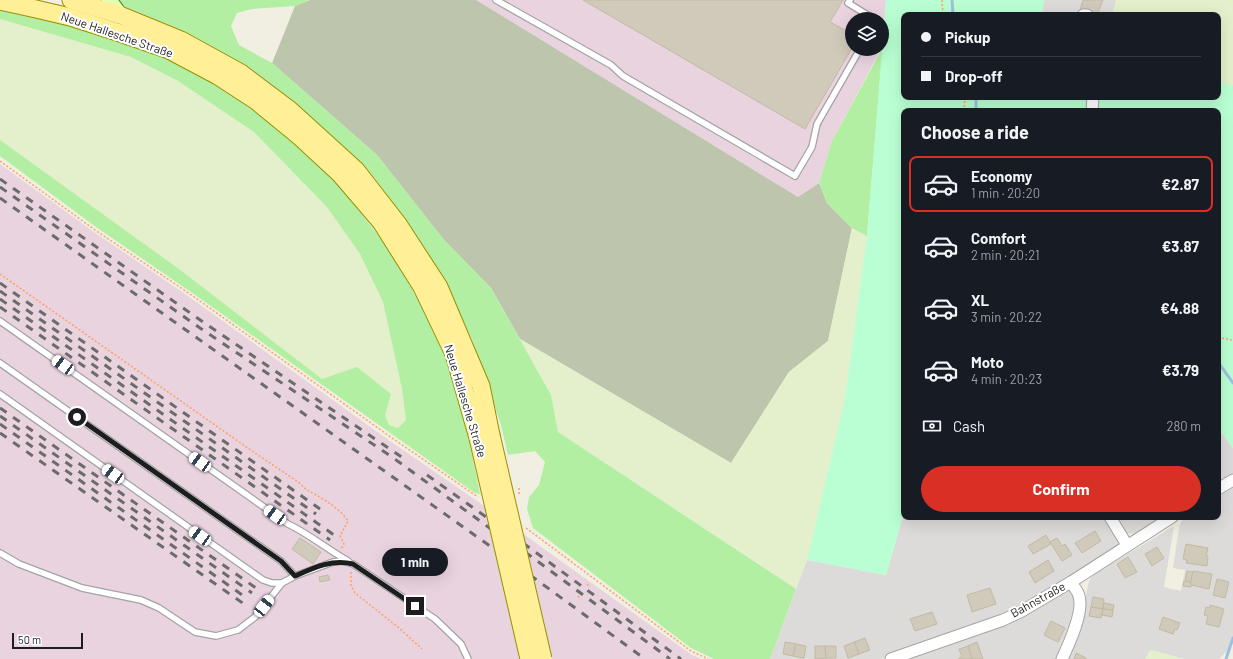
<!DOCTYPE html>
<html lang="en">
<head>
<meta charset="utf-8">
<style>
	body { margin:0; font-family:Barlow,sans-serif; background:#242831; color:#f1f3f6; height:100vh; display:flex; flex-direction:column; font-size:15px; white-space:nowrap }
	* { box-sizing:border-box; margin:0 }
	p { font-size:13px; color:#9ea1a6 }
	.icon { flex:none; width:22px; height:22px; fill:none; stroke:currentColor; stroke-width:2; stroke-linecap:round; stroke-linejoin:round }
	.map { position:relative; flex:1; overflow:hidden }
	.side { position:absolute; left:901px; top:108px; width:320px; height:412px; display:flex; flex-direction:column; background:#171b24; border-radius:8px; box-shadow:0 4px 16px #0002 }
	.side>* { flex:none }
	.banner { position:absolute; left:901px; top:12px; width:320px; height:88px; border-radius:8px; box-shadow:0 4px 16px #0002; display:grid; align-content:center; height:88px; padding:0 20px; background:#171b24 }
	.buttons { position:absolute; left:845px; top:12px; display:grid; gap:8px }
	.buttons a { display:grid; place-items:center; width:44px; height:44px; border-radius:50%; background:#171b24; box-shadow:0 4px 16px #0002; font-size:20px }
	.scale { position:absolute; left:12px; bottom:10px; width:71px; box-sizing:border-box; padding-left:4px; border:2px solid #1d1d1d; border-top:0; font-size:11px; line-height:14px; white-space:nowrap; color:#1d1d1d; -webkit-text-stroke:3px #fff; paint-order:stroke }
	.end { position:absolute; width:18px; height:18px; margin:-9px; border:5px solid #1d1d1d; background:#fff; box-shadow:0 0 0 2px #fff }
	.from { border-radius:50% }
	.bubble { position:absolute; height:28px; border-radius:14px; background:#171b24; box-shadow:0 4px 16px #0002; font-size:13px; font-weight:700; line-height:28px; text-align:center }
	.car { position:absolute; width:12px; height:24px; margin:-12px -6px; border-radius:5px; box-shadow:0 0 3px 1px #0007; background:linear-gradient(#fff 24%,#345 0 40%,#fff 0 76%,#345 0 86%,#fff 0) }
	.banner b { display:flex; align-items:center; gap:14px; height:38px; font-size:15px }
	.banner b+b { border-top:1px solid #363941 }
	.banner i { width:10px; height:10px; background:#f1f3f6 }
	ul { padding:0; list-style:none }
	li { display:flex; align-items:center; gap:12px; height:56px; margin:0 8px 6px; padding:0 12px; border:2px solid transparent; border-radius:8px }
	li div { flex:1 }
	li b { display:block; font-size:15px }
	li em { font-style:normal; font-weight:700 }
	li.current { border-color:#d93025 }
	li>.icon { width:36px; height:36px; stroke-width:1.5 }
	h2 { padding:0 20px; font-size:18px; line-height:48px }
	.pay { display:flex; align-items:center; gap:10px; height:44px; padding:0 20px; font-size:15px }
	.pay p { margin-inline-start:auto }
	.cta { display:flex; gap:8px; margin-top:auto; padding:8px 20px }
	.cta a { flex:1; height:46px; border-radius:24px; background:#d93025; color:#fff; font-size:16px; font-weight:700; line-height:46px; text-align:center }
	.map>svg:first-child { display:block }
	.residential { fill:#dcdbda }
	.industrial { fill:#e9d3df }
	.construction { fill:#bec5ad }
	.farmland { fill:#e3f0cb }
	.grass { fill:#b2efa3 }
	.park { fill:#baffd3 }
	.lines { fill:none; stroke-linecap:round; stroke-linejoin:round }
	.stream { stroke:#9ebfe2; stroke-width:3 }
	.building { fill:#d0cabb; stroke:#c3baa3 }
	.lane-casing { stroke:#a4a4a4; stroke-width:8 }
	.street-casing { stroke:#a4a4a4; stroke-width:13 }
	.secondary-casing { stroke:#497900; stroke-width:17 }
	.primary-casing { stroke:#979000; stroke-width:19 }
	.path { stroke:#ffa064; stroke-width:1.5; stroke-dasharray:2 2; stroke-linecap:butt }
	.lane { stroke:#fff; stroke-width:5.5 }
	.street { stroke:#fff; stroke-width:11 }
	.secondary { stroke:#e5ffb1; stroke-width:15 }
	.primary { stroke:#fff098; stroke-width:17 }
	.rail { stroke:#6b6b6b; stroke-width:3; stroke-dasharray:8 8; stroke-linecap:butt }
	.primary-bridge-casing { stroke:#979000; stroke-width:19; stroke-linecap:butt }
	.primary-bridge { stroke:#fff098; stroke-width:17 }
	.route { stroke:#1d1d1d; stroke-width:5 }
	.labels { text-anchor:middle; stroke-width:4; stroke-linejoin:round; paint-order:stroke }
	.street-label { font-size:12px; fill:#1d1d1d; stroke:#fff }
</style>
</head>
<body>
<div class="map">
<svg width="1233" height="659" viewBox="0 0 1233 659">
	<rect width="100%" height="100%" fill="#f0efe2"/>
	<g class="residential">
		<path d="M 1044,0 L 1116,0 L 1113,15 L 1042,15 Z"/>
		<path d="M 1218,428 L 1233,448 L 1233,473 L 1218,482 Z"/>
		<path d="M 1233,488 L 1233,638 L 1231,647 L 1219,659 L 1184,659 L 1151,650 L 1145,659 L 1066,659 L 1082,617 L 1089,581 L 1093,575 L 1174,526 L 1164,587 L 1181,591 L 1185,570 L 1173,568 L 1179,528 L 1182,520 L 1187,517 L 1218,517 L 1218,497 Z"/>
		<path d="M 904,512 L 904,517 L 1161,517 L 1133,534 L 1128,533 L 1119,538 L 1119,542 L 1117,546 L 1021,609 L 880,659 L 770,659 L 807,560 L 886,575 Z"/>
		<path d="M 1069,589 L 1076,600 L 1071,628 L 1057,659 L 904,659 Z"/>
	</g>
	<g class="industrial">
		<path d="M 476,0 L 886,0 L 882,48 L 882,19 L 852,19 L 852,49 L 881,49 L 832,141 L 819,183 L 798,197 Z"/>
		<path d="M 0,164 L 94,232 L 188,296 L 390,441 L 480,503 L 692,655 L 702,659 L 0,659 Z"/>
	</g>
	<path class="construction" d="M 310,0 L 476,0 L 798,197 L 819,183 L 827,203 L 852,228 L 828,341 L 789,372 L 731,463 L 520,339 L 491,288 L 444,240 L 377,155 L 272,63 L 295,6 Z"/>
	<g class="farmland">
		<path d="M 1116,0 L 1233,0 L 1233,85 L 1218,83 L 1218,15 L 1113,15 Z"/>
		<path d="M 0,19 L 131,57 L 178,81 L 254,132 L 327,207 L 360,254 L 383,302 L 402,389 L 406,420 L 398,428 L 389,425 L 385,415 L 322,379 L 179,269 L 0,140 Z"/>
		<path d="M 852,228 L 867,236 L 845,398 L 807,560 L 796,589 L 558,432 L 551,395 L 520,339 L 731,463 L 789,372 L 828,341 Z"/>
		<path d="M 1150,650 L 1184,659 L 1145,659 Z"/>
	</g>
	<g class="grass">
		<path d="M 116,0 L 310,0 L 295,6 L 252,9 L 237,13 L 231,26 L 239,45 L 272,63 L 377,155 L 444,240 L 491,288 L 551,395 L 558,432 L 796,589 L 770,659 L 714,659 L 691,648 L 533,528 L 527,509 L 529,497 L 539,485 L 545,462 L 535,451 L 508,455 L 501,425 L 472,339 L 429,255 L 374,178 L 296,104 L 249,67 L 184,31 L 126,7 Z"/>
		<path d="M 0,8 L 93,31 L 169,59 L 229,91 L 275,124 L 337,183 L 385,244 L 421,304 L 451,369 L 467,431 L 480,494 L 475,493 L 191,292 L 96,227 L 0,156 L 0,140 L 179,269 L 322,379 L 357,367 L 391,394 L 385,415 L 389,425 L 398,428 L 406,420 L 402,389 L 383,302 L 360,254 L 327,207 L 254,132 L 178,81 L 131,57 L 0,19 Z"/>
		<path d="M 883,47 L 867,236 L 852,228 L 827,203 L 819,183 L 832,141 Z"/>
	</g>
	<path class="park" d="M 886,0 L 1044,0 L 1042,15 L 904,15 L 904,97 L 1218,97 L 1218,83 L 1233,85 L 1233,448 L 1218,428 L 1218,111 L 904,111 L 904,512 L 886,575 L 807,560 L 845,398 L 867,236 Z"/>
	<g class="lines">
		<g class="stream">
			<path d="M 952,0 L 953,15"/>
			<path d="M 976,111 L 976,97"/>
			<path d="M 1218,362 L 1233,383"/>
			<path d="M 1226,659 L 1233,638"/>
		</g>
	</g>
	<g class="building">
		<path d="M 583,0 L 843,0 L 830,22 L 852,34 L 852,48 L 805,129 Z"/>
		<path d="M 1083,0 L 1103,0 L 1097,15 L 1080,10 Z"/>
		<path d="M 1095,531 L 1101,541 L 1082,553 L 1075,543 Z"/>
		<path d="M 1046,535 L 1051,544 L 1033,554 L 1028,546 Z"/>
		<path d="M 300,538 L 321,552 L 313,564 L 292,549 Z"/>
		<path d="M 1057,538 L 1062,546 L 1065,544 L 1072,555 L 1062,561 L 1050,542 Z"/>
		<path d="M 1186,544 L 1208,548 L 1206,556 L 1208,556 L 1207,566 L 1186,563 L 1187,560 L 1183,559 Z"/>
		<path d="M 1157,547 L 1164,558 L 1152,566 L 1145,554 Z"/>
		<path d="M 1128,557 L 1137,572 L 1125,578 L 1117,564 Z"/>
		<path d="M 1048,560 L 1054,571 L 1035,583 L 1029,572 Z"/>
		<path d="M 1187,571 L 1193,572 L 1191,582 L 1185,581 Z"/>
		<path d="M 1193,571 L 1212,574 L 1209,589 L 1190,585 Z"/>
		<path d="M 328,575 L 330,580 L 320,582 L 319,577 Z"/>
		<path d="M 1217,579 L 1229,582 L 1225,598 L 1213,595 Z"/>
		<path d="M 1184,581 L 1191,582 L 1191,587 L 1183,586 Z"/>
		<path d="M 990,588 L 996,604 L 972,612 L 967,595 Z"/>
		<path d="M 1093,597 L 1104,599 L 1103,609 L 1091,607 Z"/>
		<path d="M 1104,603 L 1114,605 L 1113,610 L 1103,609 Z"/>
		<path d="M 1210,605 L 1224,609 L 1219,627 L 1206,624 L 1208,616 L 1204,615 L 1206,607 L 1210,608 Z"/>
		<path d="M 1091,607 L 1103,609 L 1101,618 L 1089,616 Z"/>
		<path d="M 1103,609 L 1113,610 L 1112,617 L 1102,615 Z"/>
		<path d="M 932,612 L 937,624 L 915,631 L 910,619 Z"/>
		<path d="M 1163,617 L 1180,623 L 1177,630 L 1175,629 L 1173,634 L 1159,629 Z"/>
		<path d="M 1051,621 L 1065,628 L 1058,642 L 1044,635 Z"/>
		<path d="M 865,638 L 870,650 L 859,654 L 854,642 Z"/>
		<path d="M 785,642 L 796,644 L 793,656 L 783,654 Z"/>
		<path d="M 854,642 L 859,654 L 848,658 L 844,646 Z"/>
		<path d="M 977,642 L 983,659 L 972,659 L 968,646 Z"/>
		<path d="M 796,644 L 806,646 L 804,658 L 793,656 Z"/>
		<path d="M 815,646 L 825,646 L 826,658 L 815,659 Z"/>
		<path d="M 825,646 L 836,646 L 836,658 L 826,658 Z"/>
		<path d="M 968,646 L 972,659 L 959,659 L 959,658 L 962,657 L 959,649 Z"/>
		<path d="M 1076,653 L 1086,658 L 1086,659 L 1074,659 Z"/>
	</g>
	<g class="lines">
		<defs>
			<g id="lane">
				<path d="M 496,0 L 611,65 L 623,76 L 795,176 L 812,147 L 817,124 L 860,49"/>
				<path d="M 850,0 L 848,3 L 874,19"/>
				<path d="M 0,321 L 288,524 C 309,534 327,549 348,561"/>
				<path d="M 0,363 L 281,561 L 295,576"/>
				<path d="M 0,394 L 263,580 L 272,583 L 282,583"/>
				<path d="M 0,553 L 19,564 L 82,588 L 141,600 L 159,608 L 195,632 L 216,636 L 238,630 L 255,617 L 282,583 L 295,576 L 333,562 L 342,561 L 353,564 L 435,619 L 461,644 L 468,659"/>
			</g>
			<g id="street">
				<path d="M 1083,15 L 1087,15"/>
				<path d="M 1092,111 L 1093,97"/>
				<path d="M 1218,489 L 1233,480"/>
				<path d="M 1110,517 L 1127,545"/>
				<path d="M 891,659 L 1003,620 L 1022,611 L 1071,582 L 1172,517"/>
				<path d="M 1062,659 C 1069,644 1084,612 1079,596 C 1078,591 1073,586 1071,582"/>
			</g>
			<path id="secondary" d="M 109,0 L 120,15"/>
			<g id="primary">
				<path d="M 71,0 L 120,15 L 181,40 L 241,73 L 290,110 L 356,170 L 398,224 L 439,287 L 481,386 L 491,435"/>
				<path d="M 0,1 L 36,9 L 70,17 L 120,33 L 169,50 L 218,76 L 255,100 L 300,137 L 340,174 L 381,222 L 422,287 L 454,354 L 478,438"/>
			</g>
		</defs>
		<use href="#lane" class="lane-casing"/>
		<use href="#street" class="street-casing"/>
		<use href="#secondary" class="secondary-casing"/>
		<use href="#primary" class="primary-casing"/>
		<g class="path">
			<path d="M 942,0 L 943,15"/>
			<path d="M 964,111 L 965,97"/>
			<path d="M 0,161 L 95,230 L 190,294 L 392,438 L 478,497"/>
			<path d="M 0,274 L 252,451 L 301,484 C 305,490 310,491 316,495 C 327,501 342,511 348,521 L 340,536 L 344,544 L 341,549"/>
			<path d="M 1218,338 L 1229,339 L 1233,341"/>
			<path d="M 519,494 L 519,487"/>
			<path d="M 526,528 L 691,651 L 708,659"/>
			<path d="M 351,572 L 351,585 L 355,593 L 399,628 L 422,649"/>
			<path d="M 587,584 L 589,586"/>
			<path d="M 578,596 L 580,598"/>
		</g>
		<use href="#lane" class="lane"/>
		<use href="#street" class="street"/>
		<use href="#secondary" class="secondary"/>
		<use href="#primary" class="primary"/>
		<g class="rail">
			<path d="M 0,179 L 203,322 L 403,458"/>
			<path d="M 0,187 L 200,328 L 392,457 L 491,529"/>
			<path d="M 0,198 L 497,551"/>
			<path d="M 0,283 L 320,509"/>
			<path d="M 0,291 L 316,514"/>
			<path d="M 0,299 L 334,535"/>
			<path d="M 0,307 L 330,540"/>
			<path d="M 0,408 L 256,588"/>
			<path d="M 0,416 L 252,593"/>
			<path d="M 0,424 L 248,599"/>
			<path d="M 0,433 L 244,604"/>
			<path d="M 427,475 L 489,519"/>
			<path d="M 523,543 L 681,659"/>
			<path d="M 525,552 L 670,659"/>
			<path d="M 530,575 L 645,659"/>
		</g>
		<defs>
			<g id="primary-bridge">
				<path d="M 491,435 L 543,659"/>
				<path d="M 478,438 L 529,659"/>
			</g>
		</defs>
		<use href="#primary-bridge" class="primary-bridge-casing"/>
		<use href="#primary-bridge" class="primary-bridge"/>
	</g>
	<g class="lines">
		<path class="route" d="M 77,417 L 281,561 L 295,576 C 315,567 332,559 353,564 L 415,606"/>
	</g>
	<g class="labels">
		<g class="street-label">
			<text transform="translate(117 35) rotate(19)" y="4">Neue Hallesche Straße</text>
			<text transform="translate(465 401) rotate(73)" y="4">Neue Hallesche Straße</text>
			<text transform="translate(1038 600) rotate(-29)" y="4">Bahnstraße</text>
		</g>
	</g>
</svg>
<div class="buttons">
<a><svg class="icon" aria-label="layers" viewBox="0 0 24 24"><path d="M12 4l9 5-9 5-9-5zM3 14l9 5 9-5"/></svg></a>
</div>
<div class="scale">50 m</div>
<i class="end from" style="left:77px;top:417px"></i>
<i class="end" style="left:415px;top:606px"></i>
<div class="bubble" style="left:382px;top:548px;width:66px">1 min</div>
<i class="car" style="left:63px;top:365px;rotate:305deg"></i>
<i class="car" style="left:200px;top:462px;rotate:305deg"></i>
<i class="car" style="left:113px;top:474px;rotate:305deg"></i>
<i class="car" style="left:275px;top:515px;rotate:305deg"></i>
<i class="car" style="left:200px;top:536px;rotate:305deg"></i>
<i class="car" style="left:264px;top:606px;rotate:38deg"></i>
<div class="banner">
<b><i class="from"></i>Pickup</b>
<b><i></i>Drop-off</b>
</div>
<section class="side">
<h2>Choose a ride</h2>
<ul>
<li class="current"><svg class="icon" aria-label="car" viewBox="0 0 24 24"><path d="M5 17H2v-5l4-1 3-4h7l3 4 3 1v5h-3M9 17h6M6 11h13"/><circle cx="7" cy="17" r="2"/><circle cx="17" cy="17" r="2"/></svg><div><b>Economy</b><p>1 min · 20:20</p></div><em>€2.87</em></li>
<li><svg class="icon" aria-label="car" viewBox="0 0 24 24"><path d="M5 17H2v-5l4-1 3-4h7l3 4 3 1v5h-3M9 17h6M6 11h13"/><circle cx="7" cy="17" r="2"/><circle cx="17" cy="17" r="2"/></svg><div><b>Comfort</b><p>2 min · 20:21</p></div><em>€3.87</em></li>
<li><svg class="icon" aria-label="car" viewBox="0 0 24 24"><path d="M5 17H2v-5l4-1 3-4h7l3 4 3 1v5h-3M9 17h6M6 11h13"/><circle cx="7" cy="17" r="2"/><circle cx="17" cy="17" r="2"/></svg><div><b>XL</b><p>3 min · 20:22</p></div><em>€4.88</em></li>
<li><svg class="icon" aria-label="car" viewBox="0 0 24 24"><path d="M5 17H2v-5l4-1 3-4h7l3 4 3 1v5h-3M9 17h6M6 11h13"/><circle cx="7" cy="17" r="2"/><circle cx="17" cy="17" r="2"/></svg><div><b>Moto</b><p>4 min · 20:23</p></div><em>€3.79</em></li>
</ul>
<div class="pay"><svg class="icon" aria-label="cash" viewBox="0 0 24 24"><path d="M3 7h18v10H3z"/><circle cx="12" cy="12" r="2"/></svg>Cash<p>280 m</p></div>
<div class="cta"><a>Confirm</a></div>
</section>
</div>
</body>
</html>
